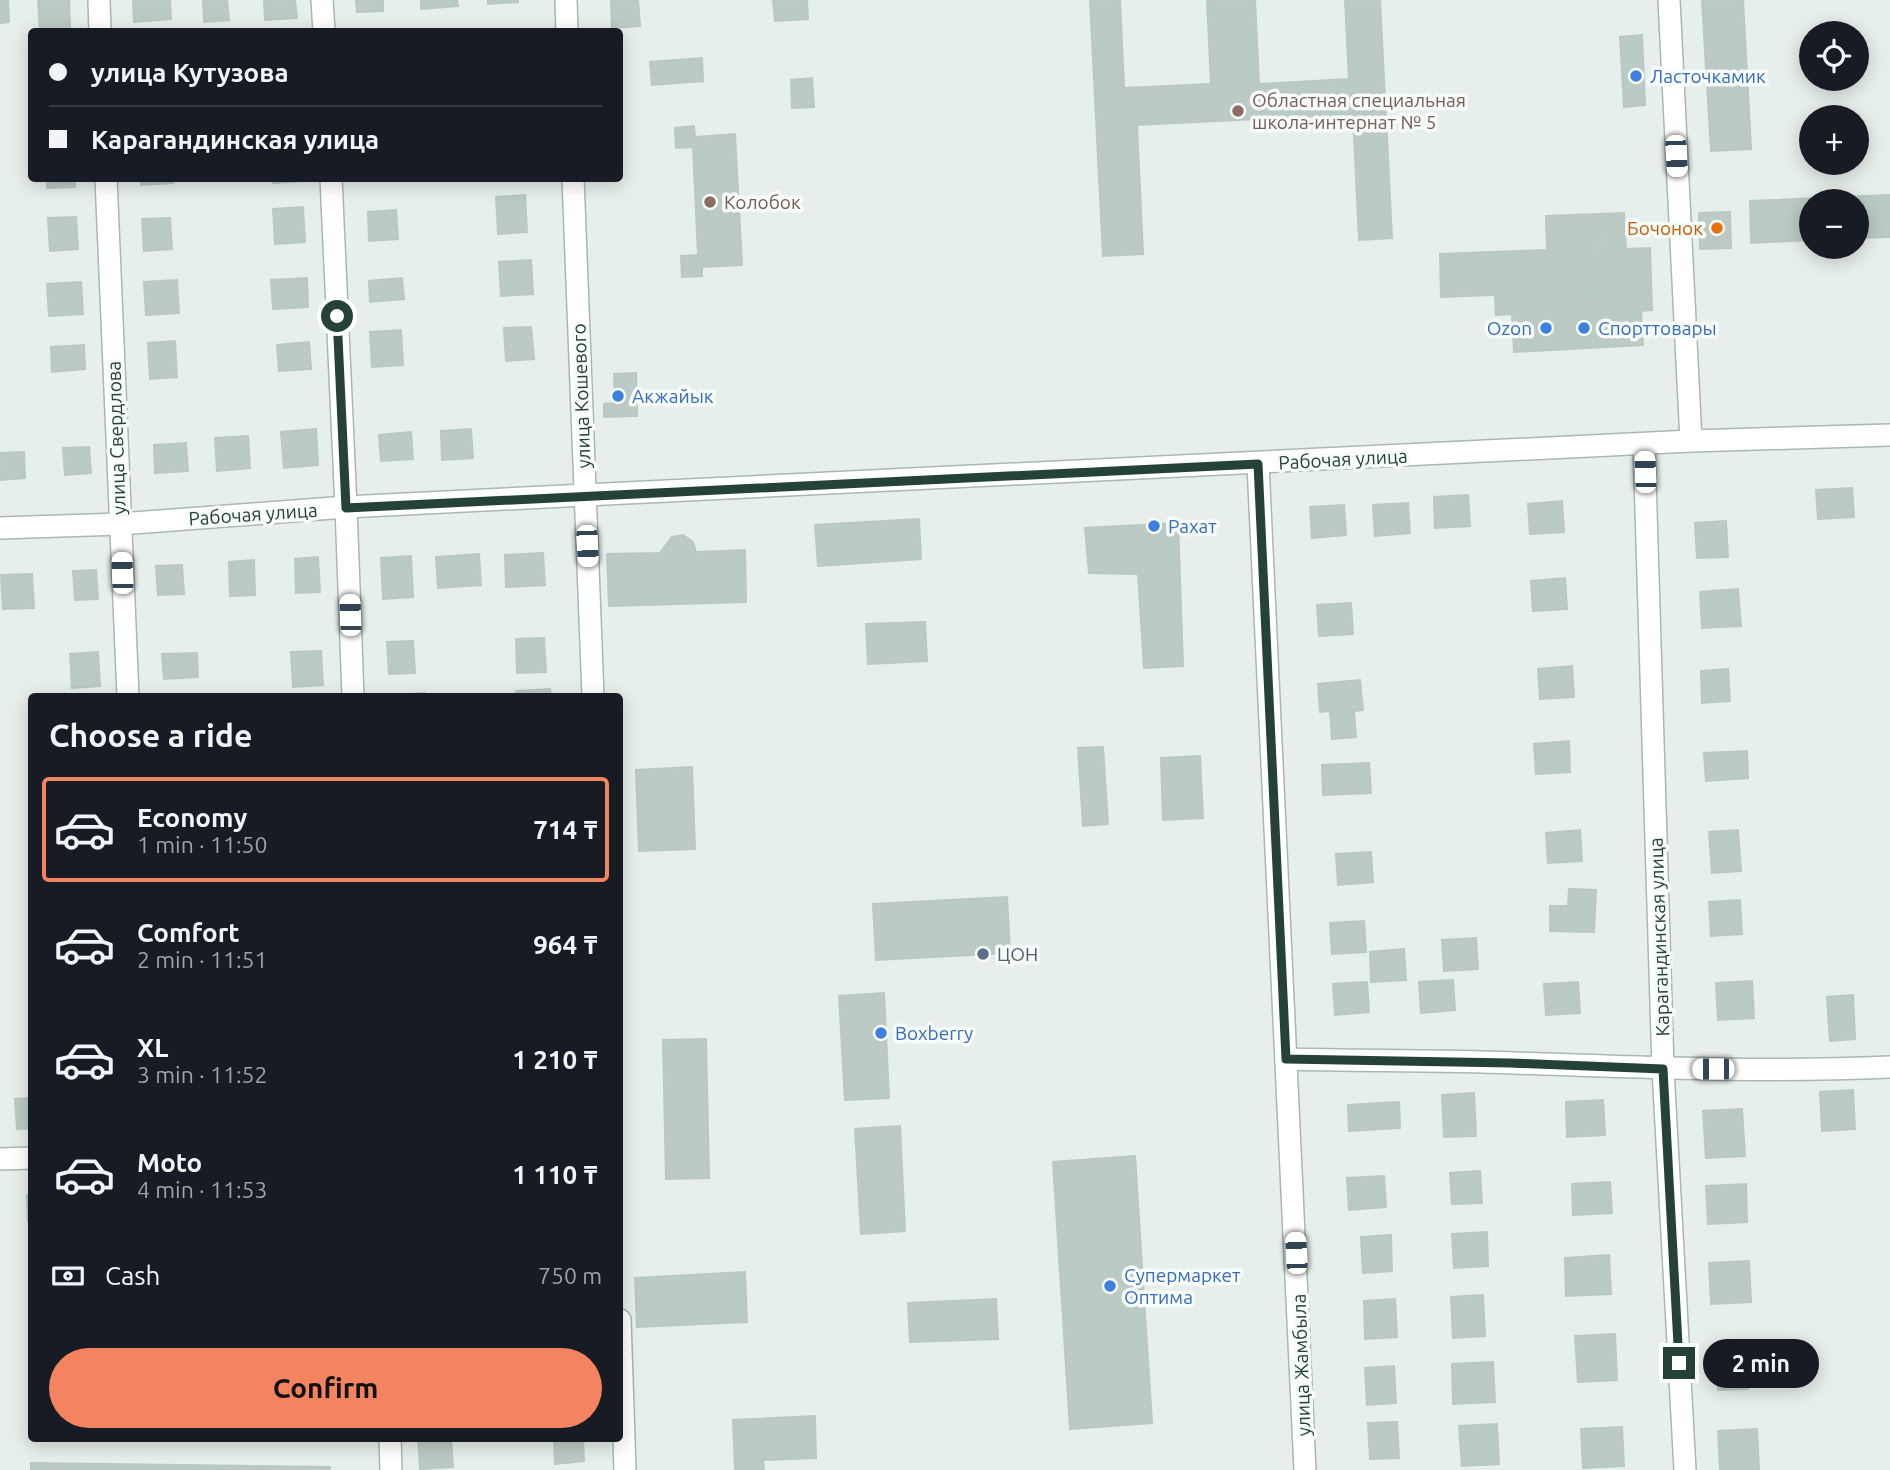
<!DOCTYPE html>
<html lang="en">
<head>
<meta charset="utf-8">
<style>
	body { margin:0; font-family:Ubuntu,sans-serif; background:#242831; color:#f1f3f6; height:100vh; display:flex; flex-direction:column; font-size:26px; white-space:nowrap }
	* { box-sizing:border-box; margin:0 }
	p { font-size:23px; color:#9ea1a6 }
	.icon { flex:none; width:38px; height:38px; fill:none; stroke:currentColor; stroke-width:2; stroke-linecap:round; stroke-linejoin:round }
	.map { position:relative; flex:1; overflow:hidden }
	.details { position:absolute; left:28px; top:693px; width:595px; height:749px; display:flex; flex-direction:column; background:#171b24; border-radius:7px; box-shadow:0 4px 18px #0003 }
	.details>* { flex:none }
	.hud { position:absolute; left:28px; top:28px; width:595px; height:154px; border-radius:7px; box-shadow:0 4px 18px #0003; display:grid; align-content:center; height:154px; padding:0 21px; background:#171b24 }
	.fabs { position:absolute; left:1799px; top:21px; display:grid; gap:14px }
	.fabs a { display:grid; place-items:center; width:70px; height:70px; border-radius:50%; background:#171b24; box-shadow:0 4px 18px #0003; font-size:35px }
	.end { position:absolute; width:32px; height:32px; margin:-16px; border:9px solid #24423a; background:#fff; box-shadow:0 0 0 4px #fff }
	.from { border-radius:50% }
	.bubble { position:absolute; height:49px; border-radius:24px; background:#171b24; box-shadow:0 4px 18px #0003; font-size:23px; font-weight:700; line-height:49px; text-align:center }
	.car { position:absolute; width:21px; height:42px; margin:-21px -10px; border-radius:9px; box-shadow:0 0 5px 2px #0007; background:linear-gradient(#fff 24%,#345 0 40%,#fff 0 76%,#345 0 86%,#fff 0) }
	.hud b { display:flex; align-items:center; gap:24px; height:66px; font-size:26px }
	.hud b+b { border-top:2px solid #363941 }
	.hud i { width:18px; height:18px; background:#f1f3f6 }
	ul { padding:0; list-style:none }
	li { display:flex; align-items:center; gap:21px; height:105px; margin:0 14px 10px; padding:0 7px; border:4px solid transparent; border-radius:7px }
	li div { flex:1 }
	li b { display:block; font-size:26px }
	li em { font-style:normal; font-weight:700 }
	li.selected { border-color:#f4845f }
	li>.icon { width:63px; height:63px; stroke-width:1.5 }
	h2 { padding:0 21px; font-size:32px; line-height:84px }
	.pay { display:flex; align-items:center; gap:18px; height:77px; padding:0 21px; font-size:26px }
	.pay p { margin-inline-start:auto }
	.button { display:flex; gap:14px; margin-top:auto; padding:14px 21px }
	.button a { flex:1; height:80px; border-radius:42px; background:#f4845f; color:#111; font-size:28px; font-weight:700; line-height:80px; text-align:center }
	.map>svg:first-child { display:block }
	.building { fill:#bbcac4; stroke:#b8c9c2; stroke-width:2 }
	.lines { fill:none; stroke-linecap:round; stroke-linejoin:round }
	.minor-casing { stroke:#a8b8b2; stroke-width:24 }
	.minor { stroke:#fff; stroke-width:21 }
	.route { stroke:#24423a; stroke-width:9 }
	.shop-dot { fill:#3f7fe0; stroke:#f7fbf9; stroke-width:2.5 }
	.education-dot { fill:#8d6e63; stroke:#f7fbf9; stroke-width:2.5 }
	.food-dot { fill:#e8710a; stroke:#f7fbf9; stroke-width:2.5 }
	.service-dot { fill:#5c6f8a; stroke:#f7fbf9; stroke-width:2.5 }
	.labels { text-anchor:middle; stroke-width:7; stroke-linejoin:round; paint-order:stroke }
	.shop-label { font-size:19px; fill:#366cbe; stroke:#f7fbf9; text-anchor:start }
	.education-label { font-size:19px; fill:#785e54; stroke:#f7fbf9; text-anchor:start }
	.food-label { font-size:19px; fill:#c56008; stroke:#f7fbf9; text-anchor:end }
	.street-label { font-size:19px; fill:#24423a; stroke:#f7fbf9 }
	.service-label { font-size:19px; fill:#4e5e75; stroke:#f7fbf9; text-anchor:start }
</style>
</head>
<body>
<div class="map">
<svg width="1890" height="1470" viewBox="0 0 1890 1470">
	<rect width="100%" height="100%" fill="#e6efeb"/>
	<g class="building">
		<path d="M 0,0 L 8,0 L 9,22 L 0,23 Z"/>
		<path d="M 38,0 L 69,0 L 70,28 L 40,30 Z"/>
		<path d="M 133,0 L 170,0 L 171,19 L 134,22 Z"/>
		<path d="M 203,0 L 227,0 L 229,20 L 204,22 Z"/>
		<path d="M 264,0 L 295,0 L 297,18 L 265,20 Z"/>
		<path d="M 356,0 L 383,0 L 383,11 L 357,12 Z"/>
		<path d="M 421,0 L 457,0 L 458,6 L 421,9 Z"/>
		<path d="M 488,0 L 518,0 L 518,2 L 488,4 Z"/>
		<path d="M 611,0 L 638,0 L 640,26 L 612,28 Z"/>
		<path d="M 773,0 L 807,0 L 808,19 L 775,21 Z"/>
		<path d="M 1090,0 L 1120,0 L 1124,88 L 1211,84 L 1207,0 L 1255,0 L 1259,84 L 1349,79 L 1345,0 L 1380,0 L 1392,238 L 1359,240 L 1353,114 L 1137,125 L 1143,254 L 1103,256 Z"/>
		<path d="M 1702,0 L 1743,0 L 1751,149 L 1711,151 Z"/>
		<path d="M 1642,35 L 1645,105 L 1624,107 L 1620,37 Z"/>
		<path d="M 702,58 L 703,81 L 652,85 L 650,62 Z"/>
		<path d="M 812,78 L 814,107 L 792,108 L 791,80 Z"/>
		<path d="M 694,126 L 695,137 L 735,134 L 742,265 L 702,267 L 702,276 L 682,277 L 681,256 L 698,255 L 693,147 L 676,148 L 675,128 Z"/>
		<path d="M 47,178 L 75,178 L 75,187 L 47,188 Z"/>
		<path d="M 140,178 L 172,178 L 173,183 L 141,185 Z"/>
		<path d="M 273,178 L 302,178 L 303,181 L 273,183 Z"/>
		<path d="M 525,195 L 527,232 L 498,234 L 496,197 Z"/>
		<path d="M 1890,195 L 1890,237 L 1857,238 L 1857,201 L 1811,201 L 1811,240 L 1751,243 L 1750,201 Z"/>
		<path d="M 303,207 L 305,242 L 275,244 L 273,209 Z"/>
		<path d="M 396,210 L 398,239 L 369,241 L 368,212 Z"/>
		<path d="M 1730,212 L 1731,248 L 1700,249 L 1699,213 Z"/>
		<path d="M 1624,213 L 1626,249 L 1650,248 L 1652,310 L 1641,311 L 1643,345 L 1514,352 L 1512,314 L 1496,315 L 1495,296 L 1599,292 L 1599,276 L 1601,276 L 1599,214 Z"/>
		<path d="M 1599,214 L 1601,276 L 1598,276 L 1599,291 L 1441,297 L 1440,254 L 1547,250 L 1546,216 Z"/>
		<path d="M 76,217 L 78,249 L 50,251 L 48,218 Z"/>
		<path d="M 170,218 L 172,249 L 144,251 L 142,219 Z"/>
		<path d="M 531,260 L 533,294 L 501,296 L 499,262 Z"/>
		<path d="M 307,278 L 308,307 L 273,309 L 271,280 Z"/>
		<path d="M 402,278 L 404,299 L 370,302 L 369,281 Z"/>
		<path d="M 177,280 L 179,313 L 146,315 L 144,282 Z"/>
		<path d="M 81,282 L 83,314 L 49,316 L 47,284 Z"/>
		<path d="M 531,327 L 534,359 L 506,361 L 504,328 Z"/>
		<path d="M 401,330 L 403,365 L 372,367 L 370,332 Z"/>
		<path d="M 175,341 L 177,377 L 150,379 L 148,343 Z"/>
		<path d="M 309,342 L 311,369 L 279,371 L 277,345 Z"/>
		<path d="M 84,345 L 85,369 L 52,372 L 51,347 Z"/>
		<path d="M 636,373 L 637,416 L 604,417 L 604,404 L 615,403 L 614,374 Z"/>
		<path d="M 316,429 L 318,465 L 284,468 L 281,432 Z"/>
		<path d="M 471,429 L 473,458 L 442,460 L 441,431 Z"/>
		<path d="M 411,432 L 413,459 L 381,461 L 379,435 Z"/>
		<path d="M 248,436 L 250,468 L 217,471 L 215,438 Z"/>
		<path d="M 186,443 L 188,471 L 155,473 L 154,445 Z"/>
		<path d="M 89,447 L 91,473 L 65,475 L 63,448 Z"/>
		<path d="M 24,452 L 25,478 L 0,480 L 0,453 Z"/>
		<path d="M 1852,488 L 1854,517 L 1818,519 L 1816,490 Z"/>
		<path d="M 1468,495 L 1470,526 L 1435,528 L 1434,497 Z"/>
		<path d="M 1562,501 L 1564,532 L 1530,534 L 1528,504 Z"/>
		<path d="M 1408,503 L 1410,533 L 1375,536 L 1373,505 Z"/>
		<path d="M 1344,505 L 1346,535 L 1312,538 L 1310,507 Z"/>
		<path d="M 919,519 L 921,559 L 818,566 L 815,525 Z"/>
		<path d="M 1726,521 L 1728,557 L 1697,558 L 1695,523 Z"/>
		<path d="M 1178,523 L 1183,666 L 1144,668 L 1138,574 L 1089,573 L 1085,528 Z"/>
		<path d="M 683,535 L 693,542 L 696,552 L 745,550 L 746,602 L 609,606 L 607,554 L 660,553 L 672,537 Z"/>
		<path d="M 543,553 L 545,585 L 506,587 L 505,555 Z"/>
		<path d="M 479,554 L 481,585 L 438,588 L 436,557 Z"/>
		<path d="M 411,556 L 413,597 L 383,599 L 381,558 Z"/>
		<path d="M 318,557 L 320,592 L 296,593 L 295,559 Z"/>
		<path d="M 254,560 L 255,595 L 230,596 L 229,562 Z"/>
		<path d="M 182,565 L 184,594 L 158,595 L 156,566 Z"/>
		<path d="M 96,570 L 98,599 L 75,600 L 73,571 Z"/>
		<path d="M 32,574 L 34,608 L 3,609 L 1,575 Z"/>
		<path d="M 1565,578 L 1567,609 L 1533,611 L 1531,581 Z"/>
		<path d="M 1738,589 L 1741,626 L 1702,628 L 1700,592 Z"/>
		<path d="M 1351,603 L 1353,634 L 1319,636 L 1317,605 Z"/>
		<path d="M 925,622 L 927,661 L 868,664 L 866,624 Z"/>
		<path d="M 544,638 L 546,672 L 517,673 L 516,639 Z"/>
		<path d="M 413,641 L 415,673 L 389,674 L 387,642 Z"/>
		<path d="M 321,651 L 323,685 L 293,687 L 291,652 Z"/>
		<path d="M 98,652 L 100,686 L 72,688 L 70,654 Z"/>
		<path d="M 197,653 L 198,677 L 164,679 L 162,654 Z"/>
		<path d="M 1572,666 L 1574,697 L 1540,699 L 1538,669 Z"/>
		<path d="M 1728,669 L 1730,701 L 1702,703 L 1701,671 Z"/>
		<path d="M 1360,680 L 1363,710 L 1354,711 L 1356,737 L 1332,739 L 1330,711 L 1320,712 L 1318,684 Z"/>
		<path d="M 550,689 L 551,696 L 516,696 L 516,691 Z"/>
		<path d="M 425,693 L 425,696 L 390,696 L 390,695 Z"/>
		<path d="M 1569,741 L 1570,772 L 1536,774 L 1534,744 Z"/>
		<path d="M 1103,747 L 1108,824 L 1083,826 L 1078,748 Z"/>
		<path d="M 1747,751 L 1748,778 L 1706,781 L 1704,753 Z"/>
		<path d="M 1200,756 L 1203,818 L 1163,820 L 1161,758 Z"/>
		<path d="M 1369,763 L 1371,793 L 1323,795 L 1322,765 Z"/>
		<path d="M 692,767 L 695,849 L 639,851 L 636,770 Z"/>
		<path d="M 1580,830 L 1582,861 L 1548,863 L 1546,833 Z"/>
		<path d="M 1738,830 L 1741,871 L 1712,873 L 1709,832 Z"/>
		<path d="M 1371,852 L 1373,882 L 1338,885 L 1336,854 Z"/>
		<path d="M 1569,889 L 1596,890 L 1594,932 L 1550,931 L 1550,906 L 1568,906 Z"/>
		<path d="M 1007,897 L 1010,953 L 876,960 L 873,904 Z"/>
		<path d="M 1740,900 L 1742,934 L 1711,936 L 1709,902 Z"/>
		<path d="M 1364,921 L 1366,952 L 1332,954 L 1330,923 Z"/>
		<path d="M 1476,938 L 1478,969 L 1444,971 L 1442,940 Z"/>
		<path d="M 1404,949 L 1406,980 L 1371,982 L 1370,952 Z"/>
		<path d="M 1453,980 L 1455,1010 L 1421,1013 L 1419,982 Z"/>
		<path d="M 1752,981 L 1754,1018 L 1718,1020 L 1716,983 Z"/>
		<path d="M 1367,982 L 1369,1012 L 1335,1015 L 1333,984 Z"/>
		<path d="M 1578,982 L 1580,1013 L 1546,1015 L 1544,984 Z"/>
		<path d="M 884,993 L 889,1098 L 845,1100 L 839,996 Z"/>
		<path d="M 1853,995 L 1855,1039 L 1830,1041 L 1827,997 Z"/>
		<path d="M 706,1039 L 709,1178 L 666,1179 L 663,1040 Z"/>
		<path d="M 1853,1090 L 1855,1129 L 1822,1131 L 1820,1092 Z"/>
		<path d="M 1474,1093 L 1476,1136 L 1444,1137 L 1442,1095 Z"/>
		<path d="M 32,1098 L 32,1128 L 17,1129 L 15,1099 Z"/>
		<path d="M 1603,1100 L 1605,1135 L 1567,1137 L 1566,1102 Z"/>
		<path d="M 1399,1102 L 1400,1128 L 1349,1131 L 1348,1105 Z"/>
		<path d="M 1742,1109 L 1745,1156 L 1706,1158 L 1703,1111 Z"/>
		<path d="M 900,1126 L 905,1231 L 861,1234 L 855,1129 Z"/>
		<path d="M 1135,1156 L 1152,1423 L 1070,1429 L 1053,1162 Z"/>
		<path d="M 1480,1171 L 1482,1203 L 1452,1204 L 1450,1173 Z"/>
		<path d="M 1384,1176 L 1386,1207 L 1349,1210 L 1347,1178 Z"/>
		<path d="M 1610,1182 L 1612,1213 L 1573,1215 L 1572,1184 Z"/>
		<path d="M 1746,1184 L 1747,1222 L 1708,1224 L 1706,1186 Z"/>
		<path d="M 27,1195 L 32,1195 L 32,1221 L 28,1221 Z"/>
		<path d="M 1487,1232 L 1488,1266 L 1454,1268 L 1452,1234 Z"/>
		<path d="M 1391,1235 L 1392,1271 L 1363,1273 L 1361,1237 Z"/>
		<path d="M 1609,1255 L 1611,1294 L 1566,1296 L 1565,1258 Z"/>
		<path d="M 1749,1261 L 1751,1302 L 1711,1304 L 1709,1263 Z"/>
		<path d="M 745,1272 L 747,1322 L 637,1327 L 635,1278 Z"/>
		<path d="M 1483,1295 L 1485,1336 L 1453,1338 L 1451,1297 Z"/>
		<path d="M 996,1299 L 998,1339 L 910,1342 L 908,1303 Z"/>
		<path d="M 1395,1299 L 1397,1337 L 1365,1339 L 1364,1301 Z"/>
		<path d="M 29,1309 L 32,1309 L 32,1342 L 30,1342 Z"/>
		<path d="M 1615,1334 L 1617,1380 L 1578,1382 L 1575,1336 Z"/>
		<path d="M 1746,1342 L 1748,1389 L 1718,1390 L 1716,1343 Z"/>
		<path d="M 1493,1362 L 1495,1402 L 1453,1404 L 1452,1364 Z"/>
		<path d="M 1394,1366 L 1396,1403 L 1367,1405 L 1365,1368 Z"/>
		<path d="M 815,1416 L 816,1458 L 763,1460 L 764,1470 L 735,1470 L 733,1420 Z"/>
		<path d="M 1397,1422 L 1399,1458 L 1370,1459 L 1368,1423 Z"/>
		<path d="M 1497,1424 L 1499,1464 L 1462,1466 L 1459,1426 Z"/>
		<path d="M 1622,1427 L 1624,1466 L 1583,1468 L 1581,1429 Z"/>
		<path d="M 1757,1429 L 1759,1470 L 1720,1470 L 1718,1431 Z"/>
		<path d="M 418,1438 L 451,1438 L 453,1467 L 420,1469 Z"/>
		<path d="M 554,1438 L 583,1438 L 584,1461 L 555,1464 Z"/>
		<path d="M 31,1463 L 330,1467 L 330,1470 L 31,1470 Z"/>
	</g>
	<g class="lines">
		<defs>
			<g id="minor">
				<path d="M 99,0 L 100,32"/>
				<path d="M 322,0 L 324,32"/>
				<path d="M 566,0 L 567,32"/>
				<path d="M 1669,0 L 1691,441"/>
				<path d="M 106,178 L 128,696"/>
				<path d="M 331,178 L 346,507 L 353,696"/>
				<path d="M 573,178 L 593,696"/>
				<path d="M 1644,445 L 1663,1069 L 1685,1470"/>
				<path d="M 1258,464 L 1305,1470"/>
				<path d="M 0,528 L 120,524 L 346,507 L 585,495 L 1691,441 L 1890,435"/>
				<path d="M 1286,1059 C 1362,1061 1438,1060 1514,1063 C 1639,1067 1765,1073 1890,1067"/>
				<path d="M 0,1159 L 32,1158"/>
				<path d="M 620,1320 L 625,1470"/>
				<path d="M 390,1438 L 391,1470"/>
			</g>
		</defs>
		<use href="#minor" class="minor-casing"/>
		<use href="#minor" class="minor"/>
	</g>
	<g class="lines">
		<path class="route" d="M 337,316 L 346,508 L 1258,464 L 1286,1059 L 1510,1063 L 1663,1069 L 1679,1363"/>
	</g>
	<g class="shop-dot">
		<circle cx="1636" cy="76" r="7"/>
		<circle cx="1546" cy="328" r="7"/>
		<circle cx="1584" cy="328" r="7"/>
		<circle cx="618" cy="396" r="7"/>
		<circle cx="1154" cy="526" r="7"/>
		<circle cx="881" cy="1033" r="7"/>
		<circle cx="1110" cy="1286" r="7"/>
	</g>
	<g class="education-dot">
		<circle cx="1238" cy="111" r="7"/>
		<circle cx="710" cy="202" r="7"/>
	</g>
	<circle class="food-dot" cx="1717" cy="228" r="7"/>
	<circle class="service-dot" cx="983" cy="954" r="7"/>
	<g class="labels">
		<g class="shop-label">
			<text x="1650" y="83">Ласточкамик</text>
			<text x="1532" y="335" text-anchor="end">Ozon</text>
			<text x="1598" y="335">Спорттовары</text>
			<text x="632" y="403">Акжайык</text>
			<text x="1168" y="533">Рахат</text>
			<text x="895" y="1040">Boxberry</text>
			<text x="1124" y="1282">Супермаркет<tspan x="1124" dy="22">Оптима</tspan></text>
		</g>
		<g class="education-label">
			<text x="1252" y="107">Областная специальная<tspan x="1252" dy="22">школа-интернат № 5</tspan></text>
			<text x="724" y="209">Колобок</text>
		</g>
		<g class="food-label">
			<text x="1703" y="235">Бочонок</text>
		</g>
		<g class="street-label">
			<text transform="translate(581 396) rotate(-92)" y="7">улица Кошевого</text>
			<text transform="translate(116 438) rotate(-92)" y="7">улица Свердлова</text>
			<text transform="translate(1343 459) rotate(-3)" y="7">Рабочая улица</text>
			<text transform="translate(253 514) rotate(-4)" y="7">Рабочая улица</text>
			<text transform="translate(1659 937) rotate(-92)" y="7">Карагандинская улица</text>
			<text transform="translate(1301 1365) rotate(-92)" y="7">улица Жамбыла</text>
		</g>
		<g class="service-label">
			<text x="997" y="961">ЦОН</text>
		</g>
	</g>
</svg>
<div class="fabs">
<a><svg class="icon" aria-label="locate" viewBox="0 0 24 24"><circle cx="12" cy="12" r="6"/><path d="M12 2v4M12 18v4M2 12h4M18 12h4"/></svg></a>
<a>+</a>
<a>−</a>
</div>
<i class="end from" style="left:337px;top:316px"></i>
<i class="end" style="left:1679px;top:1363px"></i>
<div class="bubble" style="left:1703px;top:1339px;width:116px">2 min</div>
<i class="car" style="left:1676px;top:156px;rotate:177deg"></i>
<i class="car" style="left:1645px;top:472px;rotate:358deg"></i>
<i class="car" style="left:587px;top:546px;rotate:177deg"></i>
<i class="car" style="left:122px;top:573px;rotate:358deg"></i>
<i class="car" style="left:350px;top:615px;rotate:358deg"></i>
<i class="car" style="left:1713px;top:1069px;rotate:270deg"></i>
<i class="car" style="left:1296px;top:1253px;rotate:357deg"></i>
<div class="hud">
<b><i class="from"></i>улица Кутузова</b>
<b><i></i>Карагандинская улица</b>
</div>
<section class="details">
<h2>Choose a ride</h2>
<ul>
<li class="selected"><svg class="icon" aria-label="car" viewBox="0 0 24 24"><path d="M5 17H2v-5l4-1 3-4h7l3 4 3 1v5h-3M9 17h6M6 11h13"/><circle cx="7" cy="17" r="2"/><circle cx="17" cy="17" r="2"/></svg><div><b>Economy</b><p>1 min · 11:50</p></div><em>714 ₸</em></li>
<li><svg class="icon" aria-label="car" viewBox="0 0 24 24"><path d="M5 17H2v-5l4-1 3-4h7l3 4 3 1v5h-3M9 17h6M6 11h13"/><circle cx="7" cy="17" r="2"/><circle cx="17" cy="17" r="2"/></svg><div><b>Comfort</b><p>2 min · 11:51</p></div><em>964 ₸</em></li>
<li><svg class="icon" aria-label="car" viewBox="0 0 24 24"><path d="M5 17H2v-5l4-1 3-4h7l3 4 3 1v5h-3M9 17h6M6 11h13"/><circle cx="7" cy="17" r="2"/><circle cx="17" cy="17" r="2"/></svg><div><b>XL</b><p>3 min · 11:52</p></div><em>1 210 ₸</em></li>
<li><svg class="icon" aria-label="car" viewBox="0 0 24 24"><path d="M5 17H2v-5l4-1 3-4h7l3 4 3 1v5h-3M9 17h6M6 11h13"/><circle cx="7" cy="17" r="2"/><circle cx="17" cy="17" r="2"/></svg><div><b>Moto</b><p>4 min · 11:53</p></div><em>1 110 ₸</em></li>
</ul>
<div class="pay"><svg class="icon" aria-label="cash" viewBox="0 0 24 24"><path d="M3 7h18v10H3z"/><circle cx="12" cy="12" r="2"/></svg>Cash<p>750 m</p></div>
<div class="button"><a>Confirm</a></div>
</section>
</div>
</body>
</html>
